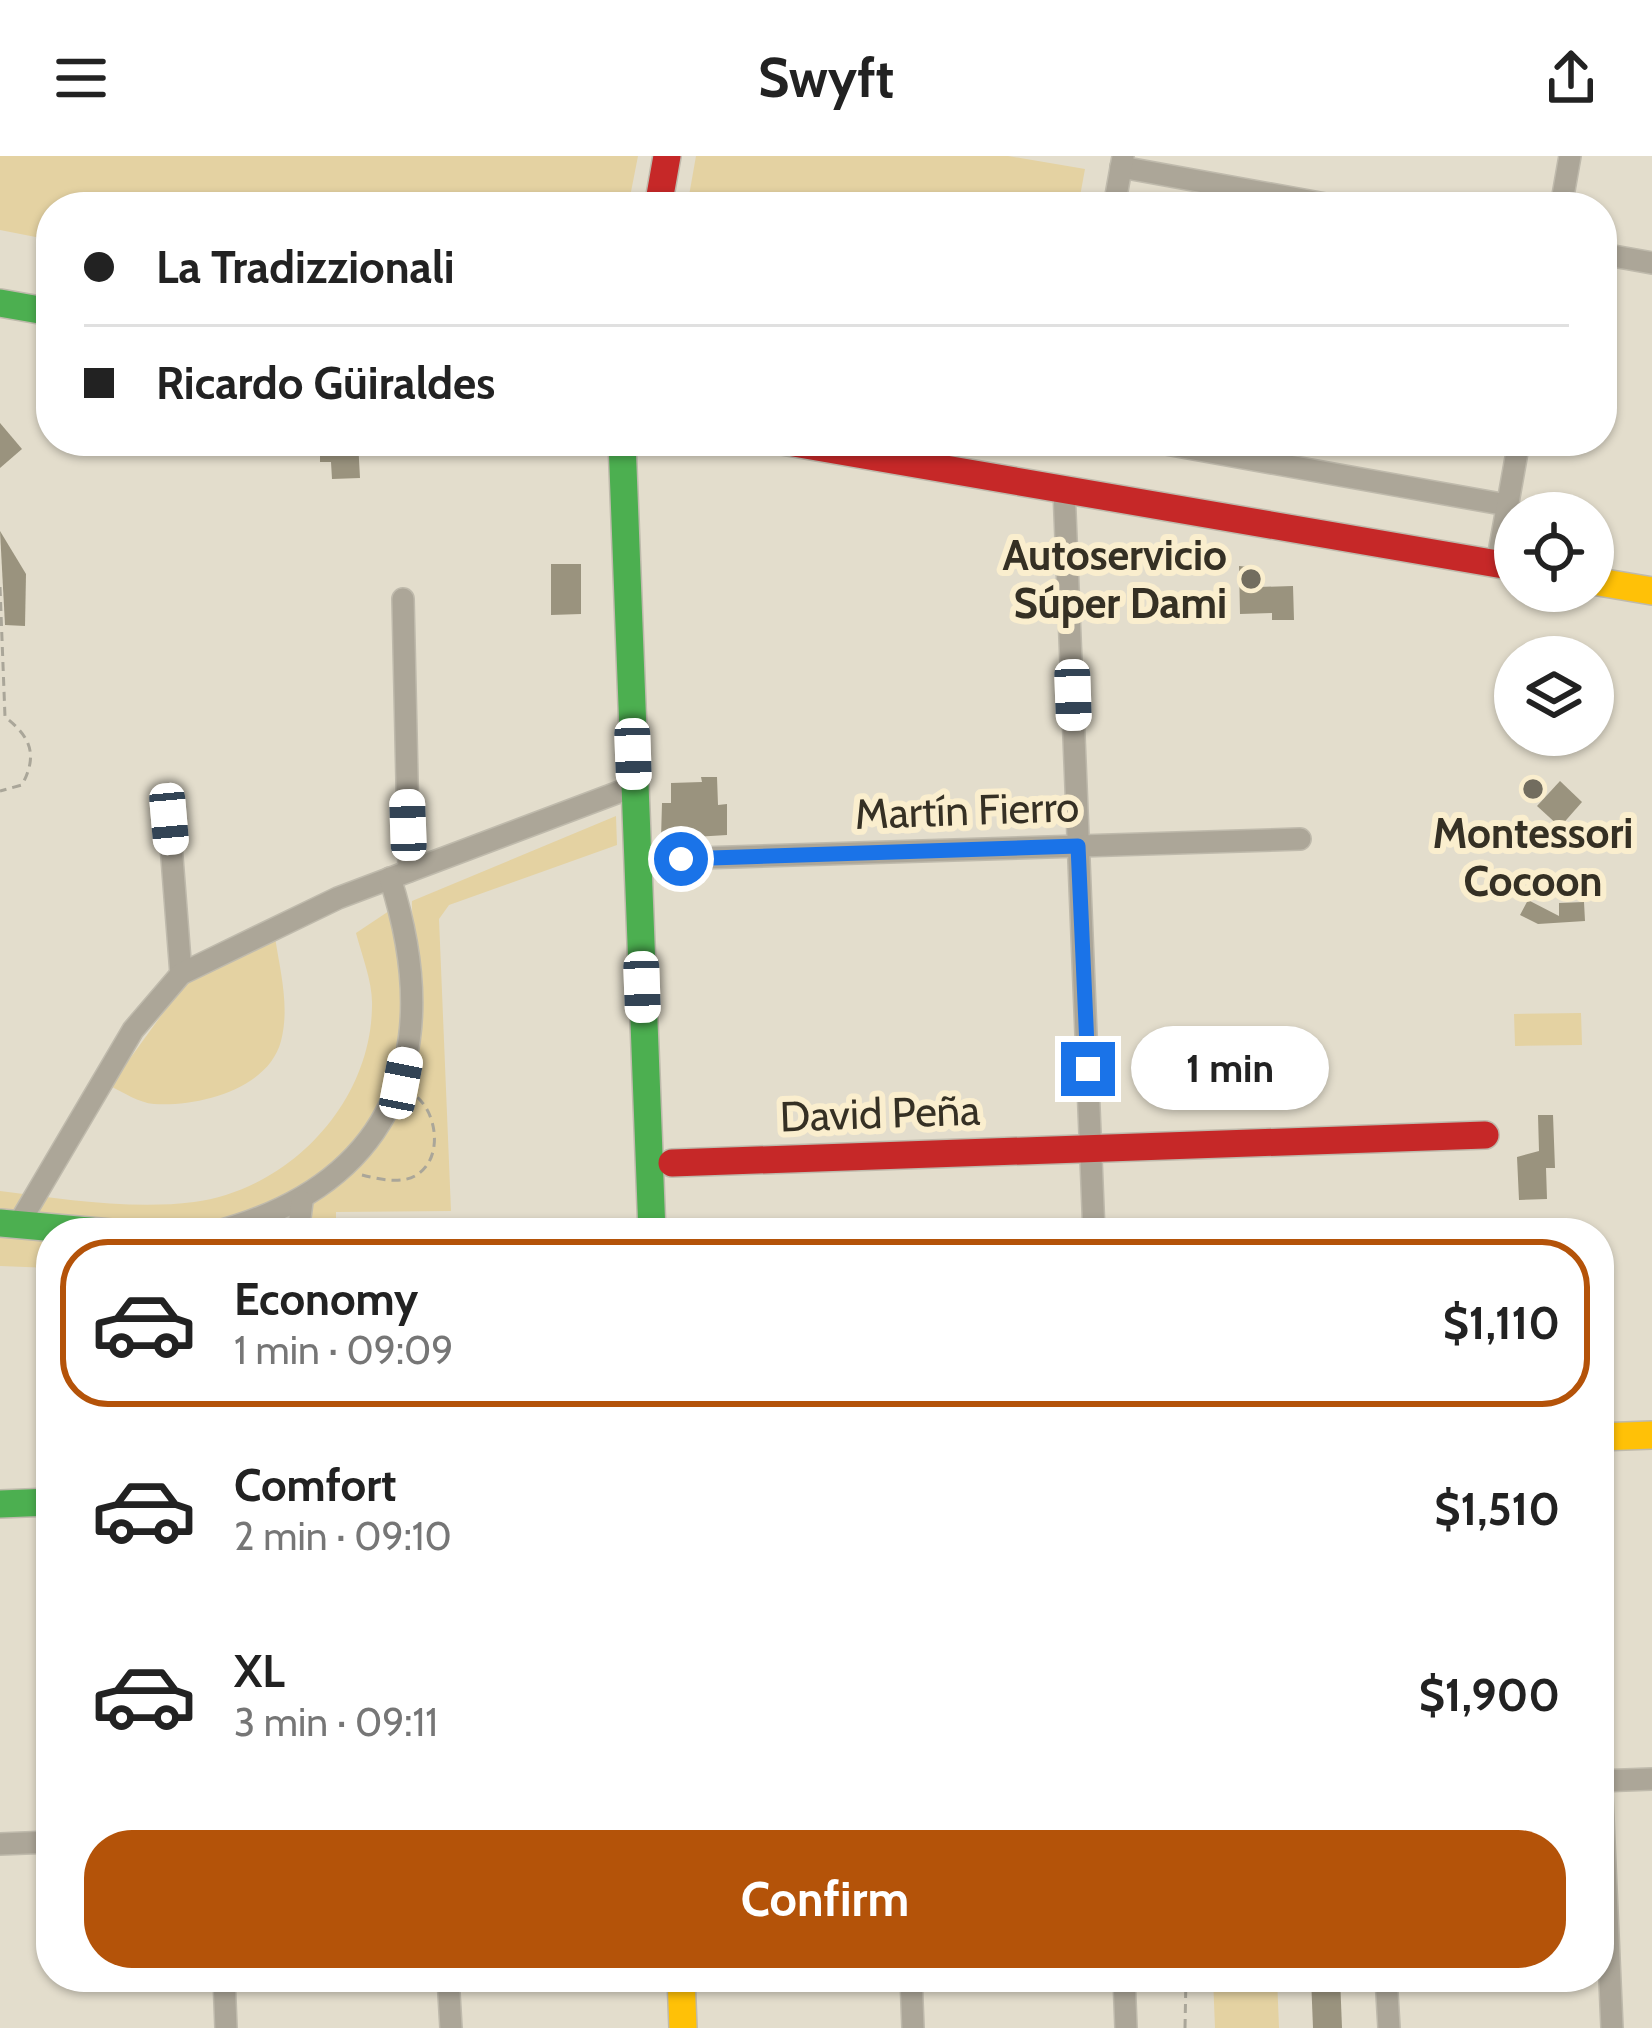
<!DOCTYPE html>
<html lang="en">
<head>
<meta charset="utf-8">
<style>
	body { margin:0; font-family:Cabin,sans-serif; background:#f6f6f6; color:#222; height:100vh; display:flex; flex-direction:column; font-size:45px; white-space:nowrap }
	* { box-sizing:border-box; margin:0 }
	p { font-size:39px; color:#767676 }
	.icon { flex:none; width:66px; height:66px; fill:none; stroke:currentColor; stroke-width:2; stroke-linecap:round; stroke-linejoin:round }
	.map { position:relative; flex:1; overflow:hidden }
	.sheet { position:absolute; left:36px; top:1062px; width:1578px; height:774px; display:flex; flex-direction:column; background:#fff; border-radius:48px; box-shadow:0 3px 9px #0004 }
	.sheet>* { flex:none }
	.guide { position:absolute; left:36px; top:36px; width:1581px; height:264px; border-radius:48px; box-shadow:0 3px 9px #0004; display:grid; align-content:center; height:264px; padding:0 48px; background:#fff }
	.tools { position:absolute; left:1494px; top:336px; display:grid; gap:24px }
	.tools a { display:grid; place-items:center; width:120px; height:120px; border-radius:50%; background:#fff; box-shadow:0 3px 9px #0004; font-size:60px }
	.end { position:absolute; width:54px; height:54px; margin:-27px; border:15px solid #1a73e8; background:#fff; box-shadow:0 0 0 6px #fff }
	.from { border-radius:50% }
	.bubble { position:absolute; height:84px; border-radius:42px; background:#fff; box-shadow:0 3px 9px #0004; font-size:39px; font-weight:700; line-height:84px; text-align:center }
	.car { position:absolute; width:36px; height:72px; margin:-36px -18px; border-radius:15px; box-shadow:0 0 9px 3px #0007; background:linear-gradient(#fff 24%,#345 0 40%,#fff 0 76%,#345 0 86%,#fff 0) }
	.guide b { display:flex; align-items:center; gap:42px; height:114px; font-size:45px }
	.guide b+b { border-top:3px solid #e0e0e0 }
	.guide i { width:30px; height:30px; background:#222 }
	ul { padding:21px 0 0; list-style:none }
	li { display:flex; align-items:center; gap:36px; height:168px; margin:0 24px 18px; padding:0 24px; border:6px solid transparent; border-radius:48px }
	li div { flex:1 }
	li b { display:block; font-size:45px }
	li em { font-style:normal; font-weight:700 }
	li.on { border-color:#b45309 }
	li>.icon { width:108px; height:108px; stroke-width:1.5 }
	.primary-button { display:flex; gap:24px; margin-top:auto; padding:24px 48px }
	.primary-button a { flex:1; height:138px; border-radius:48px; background:#b45309; color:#fff; font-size:48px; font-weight:700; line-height:138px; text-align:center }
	header { display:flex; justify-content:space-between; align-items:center; height:156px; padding:0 48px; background:#fff; font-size:54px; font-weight:700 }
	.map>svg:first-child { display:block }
	.green { fill:#e4d2a2 }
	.building { fill:#9a937e }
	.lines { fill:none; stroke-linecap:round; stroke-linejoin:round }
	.street-casing { stroke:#bfbaac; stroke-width:24 }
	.fast-casing { stroke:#bfbaac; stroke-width:30 }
	.slow-casing { stroke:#bfbaac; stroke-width:30 }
	.jam-casing { stroke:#bfbaac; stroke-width:30 }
	.path { stroke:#aaa699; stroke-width:3; stroke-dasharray:9 6; stroke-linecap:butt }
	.street { stroke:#aca698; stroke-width:21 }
	.fast { stroke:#4caf50; stroke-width:27 }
	.slow { stroke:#ffc107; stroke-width:27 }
	.jam { stroke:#c62828; stroke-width:27 }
	.route { stroke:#1a73e8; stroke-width:15 }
	.poi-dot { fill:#726d5f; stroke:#faeece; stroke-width:4.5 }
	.labels { text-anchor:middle; stroke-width:12; stroke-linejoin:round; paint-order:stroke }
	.poi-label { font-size:42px; font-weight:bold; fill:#353024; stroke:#faeece; text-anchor:end }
	.street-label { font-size:42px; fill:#353024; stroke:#faeece }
</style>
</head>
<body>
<header><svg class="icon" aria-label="menu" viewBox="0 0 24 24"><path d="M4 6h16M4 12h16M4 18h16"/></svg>Swyft<svg class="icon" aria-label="share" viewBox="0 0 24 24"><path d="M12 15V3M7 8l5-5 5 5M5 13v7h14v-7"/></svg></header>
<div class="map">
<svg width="1652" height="1872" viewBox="0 0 1652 1872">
	<rect width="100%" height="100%" fill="#e3ddcc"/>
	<g class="green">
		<path d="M 0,0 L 638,0 L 628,51 L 51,51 L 51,84 L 0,74 Z"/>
		<path d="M 696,0 L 1008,0 L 1085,13 L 1078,51 L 687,51 Z"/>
		<path d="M 616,660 L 617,689 L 449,749 L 439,763 L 451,1055 L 336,1056 L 336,1077 L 251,1077 C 369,1016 431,961 422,818 C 420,793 411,771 412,745 Z"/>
		<path d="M 392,753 C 398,790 408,834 404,872 C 393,972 302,1060 202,1070 C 136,1077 66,1066 0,1059 L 0,1035 C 62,1043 132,1054 194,1046 C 290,1033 371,947 372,850 C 373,827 362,800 356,777 Z"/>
		<path d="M 275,781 C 280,815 290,850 281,885 C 268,934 197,951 154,948 C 139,947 123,936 110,930 L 187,824 Z"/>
		<path d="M 1581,857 L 1582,889 L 1515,890 L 1514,858 Z"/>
		<path d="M 0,1076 L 51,1080 L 51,1112 L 0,1110 Z"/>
		<path d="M 1213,1821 L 1277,1821 L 1279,1872 L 1215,1872 Z"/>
	</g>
	<g class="building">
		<path d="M 0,267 L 22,293 L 0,312 Z"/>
		<path d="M 320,285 L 358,285 L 360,322 L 332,323 L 331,306 L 320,306 Z"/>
		<path d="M 0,375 L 26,418 L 25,470 L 5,469 Z"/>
		<path d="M 551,408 L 581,408 L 581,458 L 551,459 Z"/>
		<path d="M 1239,410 L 1259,412 L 1259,431 L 1293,430 L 1294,464 L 1272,464 L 1272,457 L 1240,458 Z"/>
		<path d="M 701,621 L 717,621 L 718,649 L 727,648 L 727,679 L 661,683 L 662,647 L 671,647 L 671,627 L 702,626 Z"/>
		<path d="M 1560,625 L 1582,646 L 1560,671 L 1537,650 Z"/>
		<path d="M 1528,744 L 1559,760 L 1559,747 L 1584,746 L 1585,765 L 1538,768 L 1520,759 Z"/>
		<path d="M 1538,959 L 1553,959 L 1555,1012 L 1546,1012 L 1547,1043 L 1519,1044 L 1517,1001 L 1539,995 Z"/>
		<path d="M 1311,1821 L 1340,1821 L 1342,1872 L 1313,1872 Z"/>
	</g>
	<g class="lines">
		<defs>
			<g id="street">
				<path d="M 1121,11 L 1342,51"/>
				<path d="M 1114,51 L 1123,1"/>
				<path d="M 1561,51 L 1570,0"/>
				<path d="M 1602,98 L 1652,107"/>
				<path d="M 1149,285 L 1507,349"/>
				<path d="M 1064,333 L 1094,1077"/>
				<path d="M 1497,408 L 1519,285"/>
				<path d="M 403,443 L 409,715"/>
				<path d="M 169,663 L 181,818"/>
				<path d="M 637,704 L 1300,683"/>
				<path d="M 18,1069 L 133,874 L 181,818 L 338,742 L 635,630"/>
				<path d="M 211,1077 C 395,1030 446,897 390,722"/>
				<path d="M 298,1077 L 302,1046"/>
				<path d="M 1599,1571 L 1612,1872"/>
				<path d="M 1599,1625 L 1652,1623"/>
				<path d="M 0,1688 L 51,1686"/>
				<path d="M 224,1821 L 226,1872"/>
				<path d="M 448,1821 L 451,1872"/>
				<path d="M 911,1821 L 913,1872"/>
				<path d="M 1124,1821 L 1126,1872"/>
				<path d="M 1386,1821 L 1389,1872"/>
			</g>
			<g id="fast">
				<path d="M 0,147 L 51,156"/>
				<path d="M 622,285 L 652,1077"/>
				<path d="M 0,1067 L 111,1077"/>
				<path d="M 205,1077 L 211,1077"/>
				<path d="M 0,1348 L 51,1346"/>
			</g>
			<g id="slow">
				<path d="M 1593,425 L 1652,435"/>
				<path d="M 1599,1281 L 1652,1279"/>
				<path d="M 681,1821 L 683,1872"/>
			</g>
			<g id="jam">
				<path d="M 658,51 L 667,0"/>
				<path d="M 782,285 L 1515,411"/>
				<path d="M 672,1007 L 1485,979"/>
			</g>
		</defs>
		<use href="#street" class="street-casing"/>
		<use href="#fast" class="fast-casing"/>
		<use href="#slow" class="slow-casing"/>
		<use href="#jam" class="jam-casing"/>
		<g class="path">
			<path d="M 0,431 L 5,561 C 31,581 38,599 22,629 L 0,635"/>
			<path d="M 362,1019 C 378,1023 403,1029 418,1018 C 443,1001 437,958 417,941"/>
			<path d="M 1185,1872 L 1186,1821"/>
		</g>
		<use href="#street" class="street"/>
		<use href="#fast" class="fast"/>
		<use href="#slow" class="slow"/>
		<use href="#jam" class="jam"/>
	</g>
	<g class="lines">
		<path class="route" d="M 681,703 L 1078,690 L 1088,913"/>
	</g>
	<g class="poi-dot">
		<circle cx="1251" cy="423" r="12"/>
		<circle cx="1533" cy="633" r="12"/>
	</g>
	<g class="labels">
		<g class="poi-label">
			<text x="1227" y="414">Autoservicio<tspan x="1227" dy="48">Súper Dami</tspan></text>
			<text x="1533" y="692" text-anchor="middle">Montessori<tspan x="1533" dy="48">Cocoon</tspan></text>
		</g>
		<g class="street-label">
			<text transform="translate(967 654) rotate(-2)" y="15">Martín Fierro</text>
			<text transform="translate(880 957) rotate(-2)" y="15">David Peña</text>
		</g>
	</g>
</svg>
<div class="tools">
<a><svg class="icon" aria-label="locate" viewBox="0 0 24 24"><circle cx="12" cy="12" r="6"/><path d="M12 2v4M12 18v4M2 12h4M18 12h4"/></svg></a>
<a><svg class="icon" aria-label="layers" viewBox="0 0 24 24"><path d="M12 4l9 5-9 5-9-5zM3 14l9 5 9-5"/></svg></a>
</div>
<i class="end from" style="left:681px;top:703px"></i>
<i class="end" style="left:1088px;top:913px"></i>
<div class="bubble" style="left:1131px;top:870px;width:198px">1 min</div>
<i class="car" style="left:1073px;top:539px;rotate:178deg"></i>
<i class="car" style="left:633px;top:598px;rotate:178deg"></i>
<i class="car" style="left:169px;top:663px;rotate:175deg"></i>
<i class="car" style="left:408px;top:669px;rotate:358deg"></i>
<i class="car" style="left:642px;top:831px;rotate:178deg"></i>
<i class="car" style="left:401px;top:927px;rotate:11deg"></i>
<div class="guide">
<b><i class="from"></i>La Tradizzionali</b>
<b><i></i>Ricardo Güiraldes</b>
</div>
<section class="sheet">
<ul>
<li class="on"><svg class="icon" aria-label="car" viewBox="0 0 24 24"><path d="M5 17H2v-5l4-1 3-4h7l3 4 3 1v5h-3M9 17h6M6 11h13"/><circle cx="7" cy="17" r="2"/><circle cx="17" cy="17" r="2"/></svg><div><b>Economy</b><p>1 min · 09:09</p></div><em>$1,110</em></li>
<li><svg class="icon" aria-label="car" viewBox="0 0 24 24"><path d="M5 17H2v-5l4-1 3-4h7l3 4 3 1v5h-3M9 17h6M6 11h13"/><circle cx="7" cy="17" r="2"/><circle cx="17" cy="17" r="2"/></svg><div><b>Comfort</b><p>2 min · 09:10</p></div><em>$1,510</em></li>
<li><svg class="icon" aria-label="car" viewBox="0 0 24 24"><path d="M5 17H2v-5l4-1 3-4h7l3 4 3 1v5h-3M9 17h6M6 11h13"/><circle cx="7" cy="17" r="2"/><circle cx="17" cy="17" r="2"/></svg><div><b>XL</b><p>3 min · 09:11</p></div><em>$1,900</em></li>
</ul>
<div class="primary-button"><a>Confirm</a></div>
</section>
</div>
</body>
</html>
